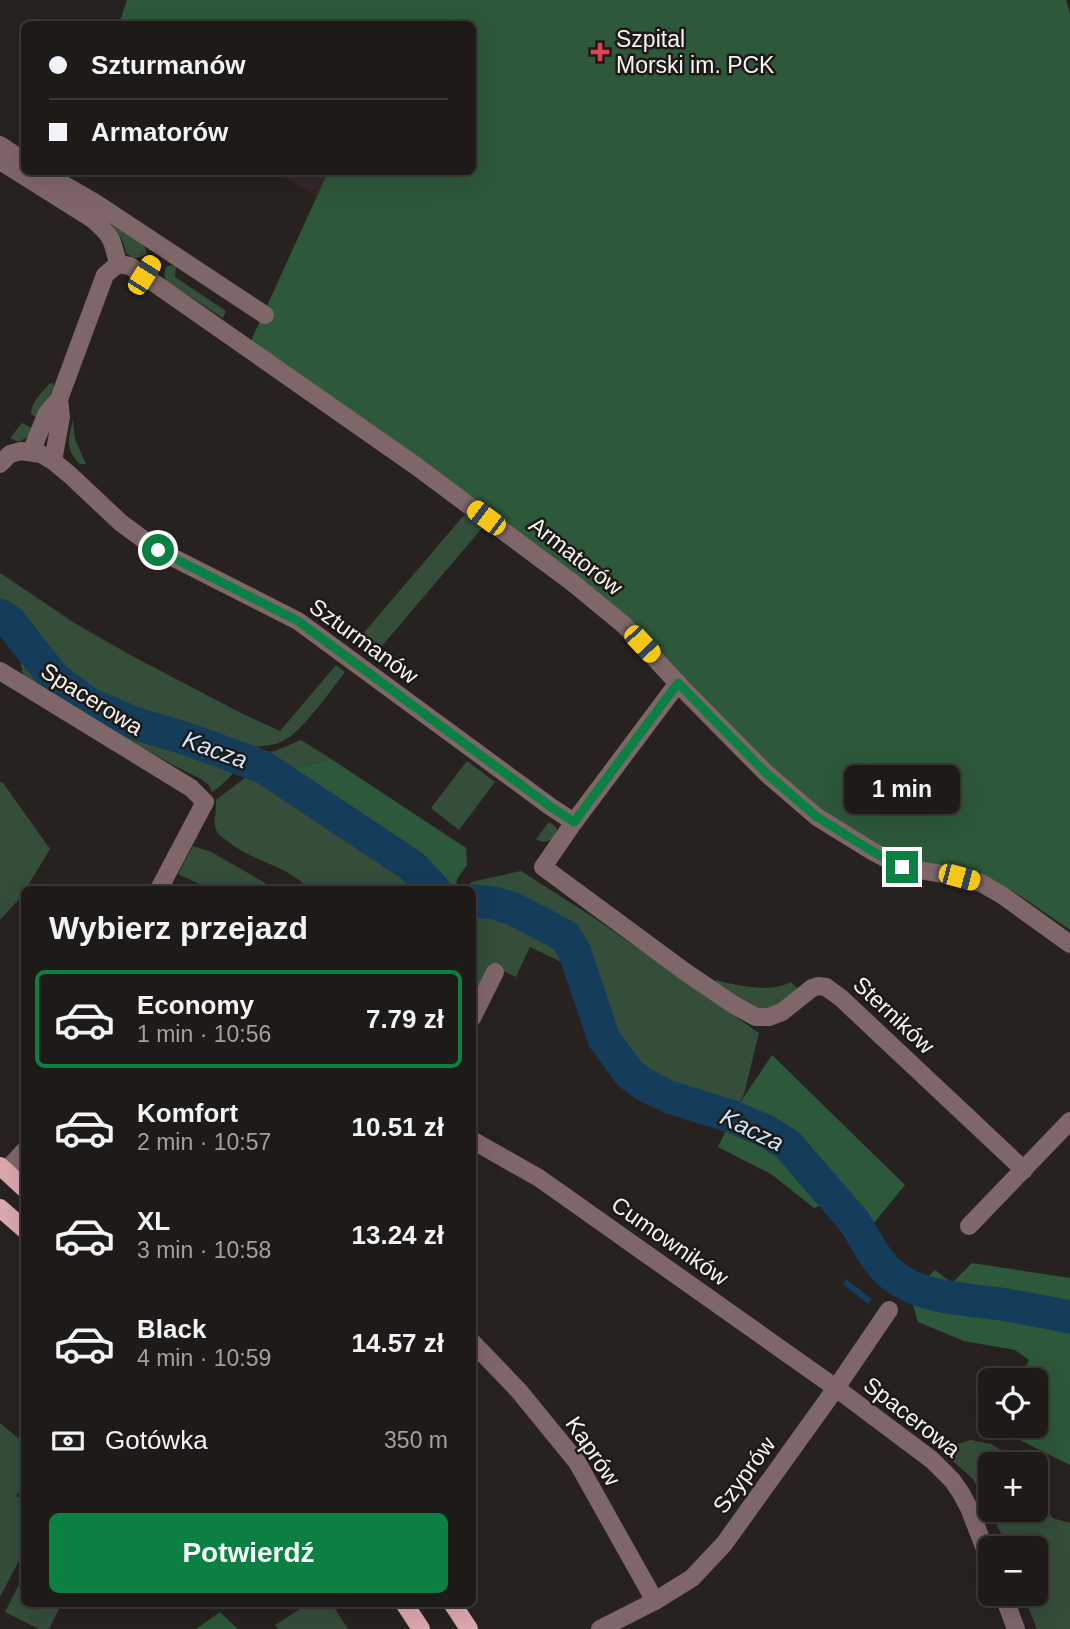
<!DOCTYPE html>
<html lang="pl">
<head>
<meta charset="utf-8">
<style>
	body { margin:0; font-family:Helvetica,sans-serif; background:#2a2724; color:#f1f3f6; height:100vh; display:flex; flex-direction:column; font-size:26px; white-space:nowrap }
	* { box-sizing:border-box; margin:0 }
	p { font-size:23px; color:#a0a1a1 }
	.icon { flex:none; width:38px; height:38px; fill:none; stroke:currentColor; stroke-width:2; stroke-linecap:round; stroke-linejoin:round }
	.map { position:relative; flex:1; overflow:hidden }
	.side { position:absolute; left:21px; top:886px; width:455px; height:721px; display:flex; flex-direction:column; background:#1d1a17; border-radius:10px; box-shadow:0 7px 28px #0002,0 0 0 2px #3b3836 }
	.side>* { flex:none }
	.guide { position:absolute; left:21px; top:21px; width:455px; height:154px; border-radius:10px; box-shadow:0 7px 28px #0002,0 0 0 2px #3b3836; display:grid; align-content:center; height:154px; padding:0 28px; background:#1d1a17 }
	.fabs { position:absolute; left:978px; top:1368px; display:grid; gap:14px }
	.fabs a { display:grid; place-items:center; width:70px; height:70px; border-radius:10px; background:#1d1a17; box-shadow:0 7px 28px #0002,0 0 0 2px #3b3836; font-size:35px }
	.end { position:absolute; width:32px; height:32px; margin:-16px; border:9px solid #0b8043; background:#fff; box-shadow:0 0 0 4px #fff }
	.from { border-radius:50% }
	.bubble { position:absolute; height:49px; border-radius:10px; background:#1d1a17; box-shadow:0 7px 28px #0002,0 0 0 2px #3b3836; font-size:23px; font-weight:600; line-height:49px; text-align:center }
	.car { position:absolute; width:21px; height:42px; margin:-21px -10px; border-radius:9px; box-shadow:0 0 5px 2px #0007; background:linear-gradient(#f5c518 24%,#345 0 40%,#f5c518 0 76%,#345 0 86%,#f5c518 0) }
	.guide b { display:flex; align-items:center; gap:24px; height:66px; font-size:26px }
	.guide b+b { border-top:2px solid #3b3836 }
	.guide i { width:18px; height:18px; background:#f1f3f6 }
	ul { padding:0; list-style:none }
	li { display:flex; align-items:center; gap:21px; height:98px; margin:0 14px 10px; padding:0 14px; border:4px solid transparent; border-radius:10px }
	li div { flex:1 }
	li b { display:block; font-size:26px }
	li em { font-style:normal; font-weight:600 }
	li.on { border-color:#0b8043 }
	li>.icon { width:63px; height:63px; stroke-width:1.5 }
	h2 { padding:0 28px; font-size:32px; line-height:84px }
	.pay { display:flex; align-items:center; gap:18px; height:77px; padding:0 28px; font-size:26px }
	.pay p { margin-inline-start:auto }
	.primary-button { display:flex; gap:14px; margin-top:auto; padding:14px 28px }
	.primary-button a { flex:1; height:80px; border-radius:10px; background:#0b8043; color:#fff; font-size:28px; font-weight:600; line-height:80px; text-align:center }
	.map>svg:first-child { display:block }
	.medical { fill:#37242b }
	.green { fill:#344e3a }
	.forest { fill:#2d5839 }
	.water { fill:#143c5b }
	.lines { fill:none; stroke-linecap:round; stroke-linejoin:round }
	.river { stroke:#143c5b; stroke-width:33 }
	.minor { stroke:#7f6669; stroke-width:18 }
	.major { stroke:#dca9af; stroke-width:18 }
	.route { stroke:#0b8043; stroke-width:9 }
	.health-dot { fill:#e0444e; stroke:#1d1916; stroke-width:2.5 }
	.labels { text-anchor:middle; stroke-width:5; stroke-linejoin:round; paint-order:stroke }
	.poi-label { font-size:23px; fill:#f7f4f2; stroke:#1d1916; text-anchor:start }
	.street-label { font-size:23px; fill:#f7f4f2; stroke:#1d1916 }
	.water-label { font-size:24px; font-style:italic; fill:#cee6fd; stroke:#1d1916 }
</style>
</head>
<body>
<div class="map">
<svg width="1070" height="1629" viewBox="0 0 1070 1629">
	<rect width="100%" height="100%" fill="#27221f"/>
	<path class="medical" d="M 276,172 L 328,172 L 317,197 Z"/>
	<g class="green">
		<path d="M 111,224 C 124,231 145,239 147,254 C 140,259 133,259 126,253 C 124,241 119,234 111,224 Z"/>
		<path d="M 171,265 L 176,267 L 175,277 L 226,311 L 223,318 L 166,281 L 164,274 L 166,267 Z"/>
		<path d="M 52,383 L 54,386 L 42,412 L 36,417 L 31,414 C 31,402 42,393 49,384 Z"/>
		<path d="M 73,419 L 75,439 L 86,464 L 80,464 C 64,449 69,438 73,419 Z"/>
		<path d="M 22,423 L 34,429 L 30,436 L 18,442 L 10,438 Z"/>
		<path d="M 465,514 L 483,527 L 375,654 L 356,642 Z"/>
		<path d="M 0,573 L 76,624 L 134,657 L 243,714 L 280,731 L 336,665 L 345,672 C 332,689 301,733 283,741 C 273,746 261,746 250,747 L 245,756 L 136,719 L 104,706 L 69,684 L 51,660 L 38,637 L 19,616 L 0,602 Z"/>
		<path d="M 16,642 L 50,681 L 83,706 L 125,724 L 202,748 L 239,764 C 232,776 224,784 212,792 L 209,785 L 201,779 L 171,764 L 129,740 L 24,676 C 19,664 22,655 16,642 Z"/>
		<path d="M 301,740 L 331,759 L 284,771 L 280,775 L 268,762 L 257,756 L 258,754 L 275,751 Z"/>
		<path d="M 467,761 L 495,782 L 459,830 L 431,808 Z"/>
		<path d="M 248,768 L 297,795 L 408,870 L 427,889 L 309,889 C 288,866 254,862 230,843 C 226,840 220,836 217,832 C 212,823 217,810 216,800 L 246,777 Z"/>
		<path d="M 0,782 L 3,783 L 50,849 L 21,897 L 0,920 Z"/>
		<path d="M 549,822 L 557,828 C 557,840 545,845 536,839 Z"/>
		<path d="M 193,846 L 211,852 L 276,889 L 210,889 L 178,874 Z"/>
		<path d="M 521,871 L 593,917 L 759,1033 L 744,1094 L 734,1113 L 641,1068 L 625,1053 L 616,1035 L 600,989 L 580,953 L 581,945 L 569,933 L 512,904 L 495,900 L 473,898 L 472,889 L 467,889 L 471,882 Z"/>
		<path d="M 473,906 L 493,907 L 503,910 L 559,938 L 569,950 L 575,960 L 572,967 L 530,947 L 516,977 L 490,964 L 477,988 L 473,992 Z"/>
		<path d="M 716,980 C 738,986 769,993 791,982 L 801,992 L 773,1011 L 758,1010 L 713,986 Z"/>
		<path d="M 0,1423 L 24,1443 L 24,1485 L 16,1496 L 24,1500 L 24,1551 L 0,1597 Z"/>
		<path d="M 971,1440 L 991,1444 L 1026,1465 L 990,1465 L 990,1510 L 1036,1510 L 1036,1471 L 1041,1495 L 1052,1518 L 1070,1523 L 1070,1629 L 1037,1629 L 1023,1594 L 1036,1594 L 1036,1549 L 1009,1549 L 973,1479 L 948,1457 L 950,1446 Z"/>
		<path d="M 24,1574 L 24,1603 L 62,1603 L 49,1629 L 39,1629 L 5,1612 Z"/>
		<path d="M 309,1603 L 331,1603 L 348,1629 L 278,1629 L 275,1625 Z"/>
	</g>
	<g class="forest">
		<path d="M 127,0 L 1066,0 L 1070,14 L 1070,930 L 1022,897 L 1001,884 L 973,871 L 941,867 L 903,857 L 871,842 L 823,811 L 773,771 L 678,672 L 250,343 L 328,172 L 472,172 L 472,24 L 125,24 L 120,21 Z"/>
		<path d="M 331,759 L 466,848 L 467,865 L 457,879 L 456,889 L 440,889 L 421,867 L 374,833 L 325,804 L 280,775 L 284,771 Z"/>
		<path d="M 772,1055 L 905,1185 L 874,1223 L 846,1196 L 814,1208 L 771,1174 L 718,1147 L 739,1104 Z"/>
		<path d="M 972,1263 L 1070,1278 L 1070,1465 L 994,1427 L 1036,1426 L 1036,1381 L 1019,1381 L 1029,1360 L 1015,1350 L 964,1341 L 918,1322 L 910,1295 L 935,1270 L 952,1283 Z"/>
		<path d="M 220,1612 L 238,1629 L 196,1629 Z"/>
	</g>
	<path class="water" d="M 846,1279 L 872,1299 L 868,1304 L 843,1284 Z"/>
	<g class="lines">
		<g class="river">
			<path d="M 0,615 L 10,622 L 54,678 L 89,704 L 131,722 L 190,740 L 263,767 L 412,866 L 434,889"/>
			<path d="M 472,901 L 495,903 L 513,909 L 565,936 L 574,950 L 604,1039 L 630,1074 L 645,1085 L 672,1098 L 733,1117 L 766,1131 L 788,1145 L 852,1219 C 866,1237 874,1261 892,1275 C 922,1299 965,1299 1001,1304 C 1024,1308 1047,1312 1070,1317"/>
		</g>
		<g class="minor">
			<path d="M 0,145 L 24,161"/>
			<path d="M 0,161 L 91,218 C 111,235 112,237 118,264"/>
			<path d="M 42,172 L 94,202 L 265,315"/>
			<path d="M 118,264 L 130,266 L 416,466 L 573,583 L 624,625 L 682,688 L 766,773 L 817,817 L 872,851 L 902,867 L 959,877 L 981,883 L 1002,895 L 1070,944"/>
			<path d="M 31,452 L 47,413 L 59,399 L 105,275 L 118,264"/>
			<path d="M 53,461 L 61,417 L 59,399"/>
			<path d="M 0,464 L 10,454 L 21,451 L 41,454 L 53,461 L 70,475 L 121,523 L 158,550 L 298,621 L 551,807 L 574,822"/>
			<path d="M 0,671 L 191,788 L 205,802 L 159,889"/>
			<path d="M 678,683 L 574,822 L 543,867 L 684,971 L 734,1005 L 756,1017 L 769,1017 L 782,1012 L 812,988 L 818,986 L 826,987 L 841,998 L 1024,1170"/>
			<path d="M 472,1018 L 495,972"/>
			<path d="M 472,1140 L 539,1178 L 836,1388 L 932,1460 L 952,1480 L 961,1493 L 969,1508 L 990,1562"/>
			<path d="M 6,1171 L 24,1151"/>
			<path d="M 969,1226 L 1070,1121"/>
			<path d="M 472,1342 L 519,1391 L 577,1462 L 655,1601"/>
			<path d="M 1003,1594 L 1016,1629"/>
			<path d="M 600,1629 L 655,1601 L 692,1578 L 724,1544 L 836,1388 L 889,1310"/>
		</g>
		<g class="major">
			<path d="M 0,1166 L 24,1188"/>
			<path d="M 0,1208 L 24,1229"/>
			<path d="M 404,1603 L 421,1629"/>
			<path d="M 452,1603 L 469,1629"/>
		</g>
	</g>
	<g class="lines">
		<path class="route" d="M 158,550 L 298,621 L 551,807 L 574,822 L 678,683 L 766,773 L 817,817 L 872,851 L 902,867"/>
	</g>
	<path class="health-dot" d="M596.5 41.5h7v7h7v7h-7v7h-7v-7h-7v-7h7z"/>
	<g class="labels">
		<g class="poi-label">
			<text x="616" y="47">Szpital<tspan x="616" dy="26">Morski im. PCK</tspan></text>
		</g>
		<g class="street-label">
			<text transform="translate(576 556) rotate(38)" y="8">Armatorów</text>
			<text transform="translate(364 641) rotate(36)" y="8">Szturmanów</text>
			<text transform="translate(92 699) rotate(32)" y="8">Spacerowa</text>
			<text transform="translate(894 1015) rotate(43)" y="8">Sterników</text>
			<text transform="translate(670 1241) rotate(35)" y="8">Cumowników</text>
			<text transform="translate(912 1417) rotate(38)" y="8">Spacerowa</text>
			<text transform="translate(593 1451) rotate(56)" y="8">Kaprów</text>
			<text transform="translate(744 1475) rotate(-54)" y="8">Szyprów</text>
		</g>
		<g class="water-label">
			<text transform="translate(215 750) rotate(20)" y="8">Kacza</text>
			<text transform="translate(752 1130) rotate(26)" y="8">Kacza</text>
		</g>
	</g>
</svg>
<div class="fabs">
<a><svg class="icon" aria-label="locate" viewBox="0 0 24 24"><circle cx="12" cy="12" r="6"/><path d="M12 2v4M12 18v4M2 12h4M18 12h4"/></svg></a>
<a>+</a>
<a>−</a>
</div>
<i class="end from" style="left:158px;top:550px"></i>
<i class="end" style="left:902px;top:867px"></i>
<div class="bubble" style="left:844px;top:765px;width:116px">1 min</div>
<i class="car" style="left:144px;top:275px;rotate:32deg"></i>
<i class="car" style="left:486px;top:518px;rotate:307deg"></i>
<i class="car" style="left:642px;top:644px;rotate:137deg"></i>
<i class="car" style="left:959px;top:877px;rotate:105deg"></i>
<div class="guide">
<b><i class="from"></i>Szturmanów</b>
<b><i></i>Armatorów</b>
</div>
<section class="side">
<h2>Wybierz przejazd</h2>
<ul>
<li class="on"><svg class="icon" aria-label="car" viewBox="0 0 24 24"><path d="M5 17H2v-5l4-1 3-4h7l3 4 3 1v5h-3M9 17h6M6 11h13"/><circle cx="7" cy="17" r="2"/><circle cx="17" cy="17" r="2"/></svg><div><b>Economy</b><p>1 min · 10:56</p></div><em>7.79 zł</em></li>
<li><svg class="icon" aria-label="car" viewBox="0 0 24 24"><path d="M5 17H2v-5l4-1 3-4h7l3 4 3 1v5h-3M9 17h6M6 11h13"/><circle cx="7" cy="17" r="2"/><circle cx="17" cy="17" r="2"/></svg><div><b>Komfort</b><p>2 min · 10:57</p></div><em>10.51 zł</em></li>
<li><svg class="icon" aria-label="car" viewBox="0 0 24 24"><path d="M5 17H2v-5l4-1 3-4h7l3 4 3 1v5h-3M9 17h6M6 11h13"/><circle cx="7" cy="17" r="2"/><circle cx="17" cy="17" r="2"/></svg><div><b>XL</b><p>3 min · 10:58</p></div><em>13.24 zł</em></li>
<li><svg class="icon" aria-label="car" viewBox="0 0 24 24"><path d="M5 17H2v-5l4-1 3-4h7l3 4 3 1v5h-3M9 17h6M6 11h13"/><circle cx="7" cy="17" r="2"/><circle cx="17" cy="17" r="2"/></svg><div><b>Black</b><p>4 min · 10:59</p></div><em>14.57 zł</em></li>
</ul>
<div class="pay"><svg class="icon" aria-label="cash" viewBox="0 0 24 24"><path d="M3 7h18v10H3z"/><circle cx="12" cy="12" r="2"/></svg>Gotówka<p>350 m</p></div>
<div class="primary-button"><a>Potwierdź</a></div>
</section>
</div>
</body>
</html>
